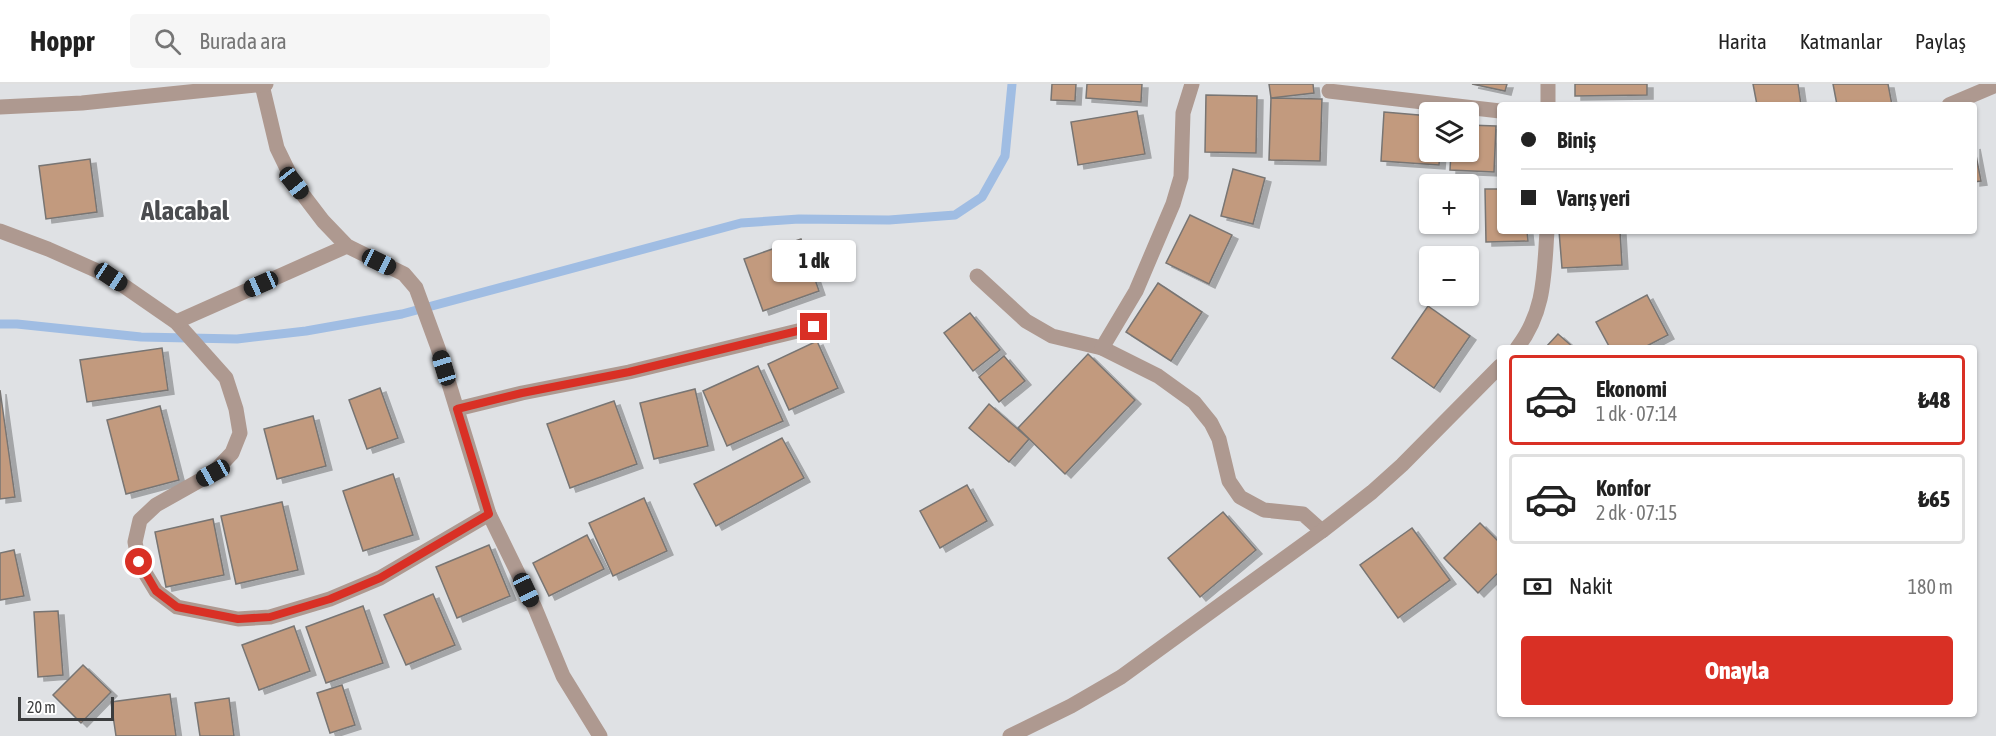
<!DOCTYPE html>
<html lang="tr">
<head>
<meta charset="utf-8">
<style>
	body { margin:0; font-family:"Asap Condensed",sans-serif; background:#f6f6f6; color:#222; height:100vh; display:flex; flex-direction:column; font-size:22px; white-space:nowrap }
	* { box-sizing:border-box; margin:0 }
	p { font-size:20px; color:#767676 }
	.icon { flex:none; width:33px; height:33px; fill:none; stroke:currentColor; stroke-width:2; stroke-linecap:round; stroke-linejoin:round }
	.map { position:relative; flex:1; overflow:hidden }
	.drawer { position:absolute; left:1497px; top:261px; width:480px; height:372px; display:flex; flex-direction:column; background:#fff; border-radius:6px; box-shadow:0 2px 4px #0004 }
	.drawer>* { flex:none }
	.hud { position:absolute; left:1497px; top:18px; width:480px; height:132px; border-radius:6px; box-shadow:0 2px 4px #0004; display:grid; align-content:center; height:132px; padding:0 24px; background:#fff }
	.fabs { position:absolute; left:1419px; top:18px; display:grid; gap:12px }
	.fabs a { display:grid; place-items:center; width:60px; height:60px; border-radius:6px; background:#fff; box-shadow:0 2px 4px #0004; font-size:30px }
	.scale { position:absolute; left:18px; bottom:15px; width:96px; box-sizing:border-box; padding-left:6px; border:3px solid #3c3d3e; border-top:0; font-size:16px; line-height:21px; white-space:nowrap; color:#3c3d3e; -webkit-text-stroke:4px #fff; paint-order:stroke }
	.end { position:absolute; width:27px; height:27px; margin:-14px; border:8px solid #d93025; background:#fff; box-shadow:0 0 0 3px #fff }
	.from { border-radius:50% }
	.bubble { position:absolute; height:42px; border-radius:6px; background:#fff; box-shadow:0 2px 4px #0004; font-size:20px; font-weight:800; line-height:42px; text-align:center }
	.car { position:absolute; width:18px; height:36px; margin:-18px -9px; border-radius:8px; box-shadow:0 0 4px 2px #0007; background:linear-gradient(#222 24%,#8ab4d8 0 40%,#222 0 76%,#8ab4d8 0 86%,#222 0) }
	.hud b { display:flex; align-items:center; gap:21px; height:57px; font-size:22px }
	.hud b+b { border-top:2px solid #e0e0e0 }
	.hud i { width:15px; height:15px; background:#222 }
	ul { padding:10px 0 0; list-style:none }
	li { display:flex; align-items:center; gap:18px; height:90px; margin:0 12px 9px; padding:0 12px; border:3px solid #e0e0e0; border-radius:6px }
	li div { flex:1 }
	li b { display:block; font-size:22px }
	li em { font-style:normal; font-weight:800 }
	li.current { border-color:#d93025 }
	li>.icon { width:54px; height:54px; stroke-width:1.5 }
	.pay { display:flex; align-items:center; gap:15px; height:66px; padding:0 24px; font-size:22px }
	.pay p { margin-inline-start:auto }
	.button { display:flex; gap:12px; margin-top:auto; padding:12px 24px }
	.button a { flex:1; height:69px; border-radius:6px; background:#d93025; color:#fff; font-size:24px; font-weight:800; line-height:69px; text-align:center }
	header { display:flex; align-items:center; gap:36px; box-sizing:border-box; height:84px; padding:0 30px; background:#fff; border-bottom:2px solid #e0e0e0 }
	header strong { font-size:28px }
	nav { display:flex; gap:33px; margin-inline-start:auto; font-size:21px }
	.search { width:420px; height:54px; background:#f6f6f6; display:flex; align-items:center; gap:15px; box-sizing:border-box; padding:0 21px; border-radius:6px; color:#767676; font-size:22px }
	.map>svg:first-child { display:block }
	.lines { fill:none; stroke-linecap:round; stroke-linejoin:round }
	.stream { stroke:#a0bde3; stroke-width:9 }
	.building { fill:#c29a7e; stroke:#787573; stroke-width:1.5; filter:url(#shadow) }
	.minor { stroke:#ae9990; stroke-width:15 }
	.route { stroke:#d93025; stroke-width:8 }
	.labels { text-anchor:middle; stroke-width:4.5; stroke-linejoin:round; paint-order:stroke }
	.district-label { font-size:27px; font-weight:bold; fill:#4b4d50; stroke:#fff }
</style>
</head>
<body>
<header>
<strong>Hoppr</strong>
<div class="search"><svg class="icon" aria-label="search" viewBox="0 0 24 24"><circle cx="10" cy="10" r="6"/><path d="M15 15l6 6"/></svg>Burada ara</div>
<nav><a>Harita</a><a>Katmanlar</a><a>Paylaş</a></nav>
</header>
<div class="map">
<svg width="1996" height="652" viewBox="0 0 1996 652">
	<defs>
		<filter id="shadow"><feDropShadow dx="6" dy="4" stdDeviation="0" flood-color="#0004"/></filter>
	</defs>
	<rect width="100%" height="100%" fill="#dfe1e4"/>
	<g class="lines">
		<path class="stream" d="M 0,240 L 17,240 L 141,253 L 237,255 L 306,247 L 402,230 L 741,139 L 799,135 L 889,136 L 955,131 L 982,113 L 1005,72 L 1012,0"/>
	</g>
	<g class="building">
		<path d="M 1052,0 L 1076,0 L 1075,17 L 1051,16 Z"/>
		<path d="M 1087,0 L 1142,0 L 1141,18 L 1086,14 Z"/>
		<path d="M 1269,0 L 1313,0 L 1314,9 L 1271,14 Z"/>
		<path d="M 1472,0 L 1507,0 L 1505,7 Z"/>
		<path d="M 1575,0 L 1647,0 L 1647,11 L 1575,12 Z"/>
		<path d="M 1753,0 L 1798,0 L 1801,21 L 1757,21 Z"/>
		<path d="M 1833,0 L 1888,0 L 1892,21 L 1837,21 Z"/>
		<path d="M 1206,11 L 1257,12 L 1256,69 L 1205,68 Z"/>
		<path d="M 1271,14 L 1322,15 L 1320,77 L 1269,76 Z"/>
		<path d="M 1137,27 L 1145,70 L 1078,81 L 1071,38 Z"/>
		<path d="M 1384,28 L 1430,32 L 1430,68 L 1440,68 L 1439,81 L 1381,77 Z"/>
		<path d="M 1468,41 L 1496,42 L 1494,88 L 1450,86 L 1451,68 L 1468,68 Z"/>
		<path d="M 1974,61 L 1981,97 L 1974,98 Z"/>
		<path d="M 90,75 L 97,128 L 46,135 L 39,82 Z"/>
		<path d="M 1233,85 L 1265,94 L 1253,140 L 1221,132 Z"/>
		<path d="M 1485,105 L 1500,105 L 1500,147 L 1527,147 L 1528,157 L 1486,158 Z"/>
		<path d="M 1190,131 L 1232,151 L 1209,200 L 1166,179 Z"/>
		<path d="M 1559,147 L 1620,147 L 1622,181 L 1562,184 Z"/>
		<path d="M 801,155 L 819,207 L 763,227 L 744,175 Z"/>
		<path d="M 1158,199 L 1202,228 L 1171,277 L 1126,248 Z"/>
		<path d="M 1647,211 L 1668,251 L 1643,264 L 1610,264 L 1596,238 Z"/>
		<path d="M 1428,222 L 1470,252 L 1434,304 L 1392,274 Z"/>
		<path d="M 970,229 L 1000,266 L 973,287 L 944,249 Z"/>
		<path d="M 1558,250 L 1574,264 L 1545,264 Z"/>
		<path d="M 817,257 L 838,304 L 789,326 L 768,280 Z"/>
		<path d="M 162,264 L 168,306 L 87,318 L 80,276 Z"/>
		<path d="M 1088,270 L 1135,316 L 1065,390 L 1018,344 Z"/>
		<path d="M 1004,272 L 1025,297 L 999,318 L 979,293 Z"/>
		<path d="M 758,282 L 783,337 L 727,362 L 703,307 Z"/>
		<path d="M 380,304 L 398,354 L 367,365 L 349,316 Z"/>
		<path d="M 695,305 L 708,362 L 654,375 L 640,319 Z"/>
		<path d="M 0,306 L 15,413 L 0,415 Z"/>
		<path d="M 614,317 L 637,380 L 570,404 L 547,340 Z"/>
		<path d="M 989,320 L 1029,355 L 1009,378 L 969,344 Z"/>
		<path d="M 160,322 L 179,396 L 126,410 L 107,336 Z"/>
		<path d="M 313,332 L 326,382 L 277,395 L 264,345 Z"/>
		<path d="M 782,354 L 804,394 L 716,442 L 694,400 Z"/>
		<path d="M 393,390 L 413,451 L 363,467 L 343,407 Z"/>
		<path d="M 967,401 L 987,437 L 940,464 L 920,427 Z"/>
		<path d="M 644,414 L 667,467 L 613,492 L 589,439 Z"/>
		<path d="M 282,418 L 298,486 L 236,500 L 221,432 Z"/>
		<path d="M 1223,428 L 1256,466 L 1200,513 L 1168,474 Z"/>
		<path d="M 213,435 L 224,491 L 166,503 L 155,448 Z"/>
		<path d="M 1480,439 L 1500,459 L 1500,487 L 1478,509 L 1444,474 Z"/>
		<path d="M 1412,444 L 1450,496 L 1398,534 L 1360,481 Z"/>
		<path d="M 587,451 L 604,485 L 549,512 L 533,479 Z"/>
		<path d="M 489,461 L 510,512 L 457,534 L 436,483 Z"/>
		<path d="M 14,466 L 24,512 L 0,516 L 0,469 Z"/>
		<path d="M 433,510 L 455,561 L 406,581 L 384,531 Z"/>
		<path d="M 363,522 L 383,579 L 326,599 L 306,543 Z"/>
		<path d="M 58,527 L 63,591 L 38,593 L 34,528 Z"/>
		<path d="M 294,542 L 310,587 L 259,606 L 242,561 Z"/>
		<path d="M 83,581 L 111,608 L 81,639 L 53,611 Z"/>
		<path d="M 342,601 L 355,641 L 330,649 L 317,609 Z"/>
		<path d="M 170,610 L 176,652 L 116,652 L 111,618 Z"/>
		<path d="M 229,614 L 234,652 L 200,652 L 195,619 Z"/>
	</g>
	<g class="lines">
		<g class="minor">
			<path d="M 1548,0 L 1548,21"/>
			<path d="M 262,1 L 277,64 L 294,99 L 323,137 L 347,162 L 404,190 L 416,204 L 438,264 L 489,430 L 535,524 L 563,592 L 600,652"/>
			<path d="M 1329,7 L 1500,27"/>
			<path d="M 1949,21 L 1996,1"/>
			<path d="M 0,23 L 82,19 L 266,0"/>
			<path d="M 0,147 L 48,165 L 111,193 L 176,238 L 226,294 L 236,325 L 240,349 L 232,369 L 213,389 L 156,421 L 140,436 L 135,458 L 139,479 L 156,507 L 177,523 L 238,535 L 270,533 L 330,515 L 380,494 L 489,430"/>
			<path d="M 977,192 L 1026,237 L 1052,252 L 1102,264 L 1158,292 L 1194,318 L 1211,339 L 1219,355 L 1229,397 L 1240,413 L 1264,426 L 1303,430 L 1322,447"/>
			<path d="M 176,238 L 347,162"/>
			<path d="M 1102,264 L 1136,207 L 1173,120 L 1181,93 L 1183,29 L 1192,0"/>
			<path d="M 1517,264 C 1545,228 1544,191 1547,147"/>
			<path d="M 457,325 L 522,309 L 629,288 L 814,243"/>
			<path d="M 1010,652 L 1071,622 L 1121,593 L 1322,447 L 1372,408 L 1402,381 L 1500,282"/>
		</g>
	</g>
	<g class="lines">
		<path class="route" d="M 139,478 L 156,507 L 177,523 L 238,535 L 270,533 L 330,515 L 380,494 L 489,430 L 457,325 L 522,309 L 629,288 L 814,243"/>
	</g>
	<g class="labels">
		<g class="district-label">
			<text x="185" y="136">Alacabal</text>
		</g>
	</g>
</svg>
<div class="fabs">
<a><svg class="icon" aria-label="layers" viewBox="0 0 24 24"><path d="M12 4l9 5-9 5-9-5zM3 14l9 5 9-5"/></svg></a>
<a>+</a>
<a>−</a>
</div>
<div class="scale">20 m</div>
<i class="end from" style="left:139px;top:478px"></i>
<i class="end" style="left:814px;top:243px"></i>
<div class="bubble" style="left:772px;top:156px;width:84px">1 dk</div>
<i class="car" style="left:294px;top:99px;rotate:142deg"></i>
<i class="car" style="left:379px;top:178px;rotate:116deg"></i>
<i class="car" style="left:111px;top:193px;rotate:124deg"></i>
<i class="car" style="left:261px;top:200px;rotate:246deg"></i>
<i class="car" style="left:444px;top:284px;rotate:343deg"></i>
<i class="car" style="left:213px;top:389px;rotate:241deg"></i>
<i class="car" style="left:526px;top:506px;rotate:155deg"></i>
<div class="hud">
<b><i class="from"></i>Biniş</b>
<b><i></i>Varış yeri</b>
</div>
<section class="drawer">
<ul>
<li class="current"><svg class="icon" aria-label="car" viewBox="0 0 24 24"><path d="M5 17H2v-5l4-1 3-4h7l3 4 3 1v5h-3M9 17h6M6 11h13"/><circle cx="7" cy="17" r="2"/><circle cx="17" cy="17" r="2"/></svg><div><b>Ekonomi</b><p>1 dk · 07:14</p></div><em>₺48</em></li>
<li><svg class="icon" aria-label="car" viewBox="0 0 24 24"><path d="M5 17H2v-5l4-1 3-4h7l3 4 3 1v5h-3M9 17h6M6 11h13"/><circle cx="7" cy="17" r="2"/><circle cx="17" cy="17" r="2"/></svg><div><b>Konfor</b><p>2 dk · 07:15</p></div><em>₺65</em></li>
</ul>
<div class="pay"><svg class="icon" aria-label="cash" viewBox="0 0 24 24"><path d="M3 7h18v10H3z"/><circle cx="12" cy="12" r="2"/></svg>Nakit<p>180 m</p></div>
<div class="button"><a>Onayla</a></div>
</section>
</div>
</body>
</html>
